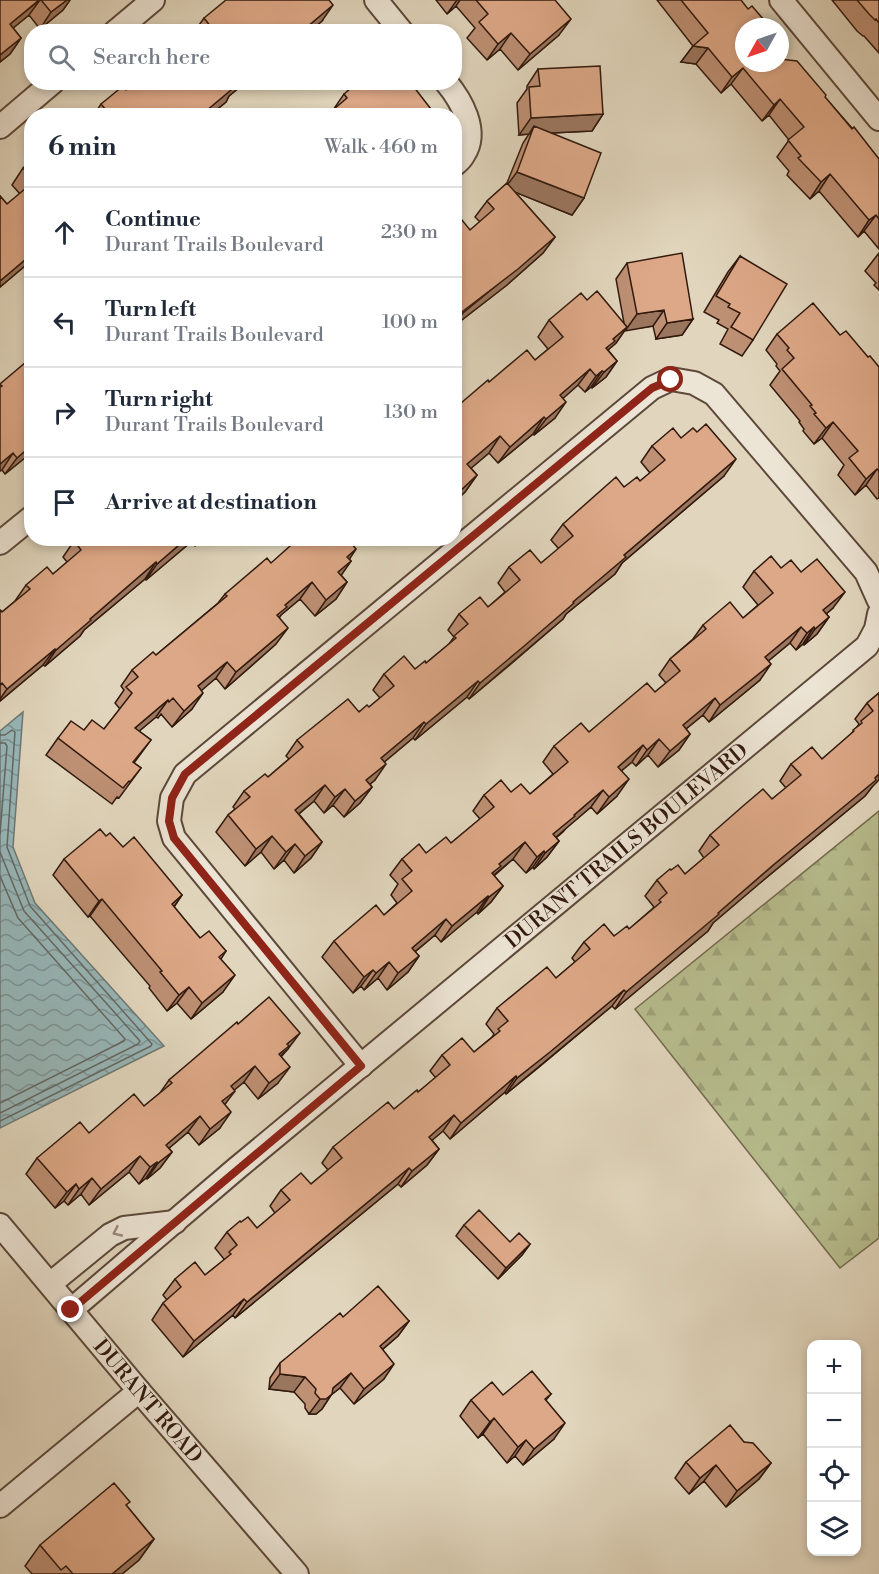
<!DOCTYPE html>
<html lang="en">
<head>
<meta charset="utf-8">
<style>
  body { margin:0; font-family:"Libre Bodoni",serif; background:#f2f2f3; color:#1f2937 }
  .controls { position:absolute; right:18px; bottom:18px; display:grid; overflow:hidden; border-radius:12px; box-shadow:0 3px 9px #0003 }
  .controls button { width:54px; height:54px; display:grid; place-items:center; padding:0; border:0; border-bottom:2px solid #e0e1e3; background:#fff; color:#1f2937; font:30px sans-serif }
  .compass { position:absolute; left:735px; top:18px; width:54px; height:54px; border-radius:50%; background:#fff; box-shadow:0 3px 9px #0003; rotate:230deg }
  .stop { position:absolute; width:18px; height:18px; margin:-14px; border:4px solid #8f2418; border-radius:50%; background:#fff }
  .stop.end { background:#8f2418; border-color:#fff; box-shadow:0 2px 6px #0008 }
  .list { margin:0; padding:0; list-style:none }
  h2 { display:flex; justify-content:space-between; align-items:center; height:78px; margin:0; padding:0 24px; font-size:26px }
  h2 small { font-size:20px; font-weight:400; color:#747a83 }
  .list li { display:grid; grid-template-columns:39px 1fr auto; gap:18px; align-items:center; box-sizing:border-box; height:90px; padding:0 24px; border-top:2px solid #e0e1e3 }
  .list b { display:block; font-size:22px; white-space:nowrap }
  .list p { margin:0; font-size:20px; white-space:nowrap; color:#747a83 }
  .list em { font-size:20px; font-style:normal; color:#747a83 }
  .icon { flex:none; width:33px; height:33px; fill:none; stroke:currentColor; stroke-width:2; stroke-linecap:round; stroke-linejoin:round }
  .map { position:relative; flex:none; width:879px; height:1574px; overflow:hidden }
  .search { position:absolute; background:#fff; box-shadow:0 3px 9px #0003; left:24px; top:24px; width:438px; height:66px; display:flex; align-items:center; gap:15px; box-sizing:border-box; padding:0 21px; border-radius:24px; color:#747a83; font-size:22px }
  .panel { position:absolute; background:#fff; box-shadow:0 3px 9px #0003; left:24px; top:108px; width:438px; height:438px; border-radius:24px }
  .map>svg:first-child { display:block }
</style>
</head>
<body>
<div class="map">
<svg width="879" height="1574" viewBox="0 0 879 1574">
  <defs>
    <pattern id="forest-firs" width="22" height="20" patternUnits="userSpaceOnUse" patternTransform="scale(1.5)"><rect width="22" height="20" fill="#b7bd8e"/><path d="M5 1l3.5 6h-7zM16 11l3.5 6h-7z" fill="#9ea279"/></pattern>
    <pattern id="water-waves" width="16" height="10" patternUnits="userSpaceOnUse" patternTransform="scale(1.5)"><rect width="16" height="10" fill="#97b7b9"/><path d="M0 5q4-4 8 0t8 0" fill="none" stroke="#7c9495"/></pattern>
  </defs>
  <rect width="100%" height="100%" fill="#e1d6bd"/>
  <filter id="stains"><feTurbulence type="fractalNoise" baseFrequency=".00333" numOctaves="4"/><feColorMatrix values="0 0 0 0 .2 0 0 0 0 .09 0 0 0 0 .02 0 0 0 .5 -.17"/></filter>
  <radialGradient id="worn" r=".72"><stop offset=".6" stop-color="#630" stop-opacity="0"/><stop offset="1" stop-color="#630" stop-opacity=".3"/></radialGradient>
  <!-- forest -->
  <path fill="url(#forest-firs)" stroke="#746b4e" stroke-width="1.5" d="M879,811v427l-39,30 -205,-259z"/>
  <!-- water -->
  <path fill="url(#water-waves)" stroke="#6e7875" stroke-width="1.5" d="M23,712l-10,135 22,56 129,143 -164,82v-397z"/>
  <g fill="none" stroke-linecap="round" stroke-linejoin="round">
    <!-- shore -->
    <path stroke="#646864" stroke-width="1.5" d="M0,735h5l7,-5 3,2 -8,115 23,59 122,138 -1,2 -151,75
      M0,743h5l2,3 -7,88
      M0,852l24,59 116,130 -2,3 -138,69
      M0,876l18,42 107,121 -1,2 -124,62"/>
    <defs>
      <g id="minor">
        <path d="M376,0l26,32"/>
        <path d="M781,0l98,119"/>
        <path d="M115,32l38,-32"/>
        <path d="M446,82c15,18 33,49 18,72 -2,4 -6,8 -10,11"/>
        <path d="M0,127l53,-45"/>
        <path d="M0,543l32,-26"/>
        <path d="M361,1066l-187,-228 -5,-17 3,-23 13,-24 467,-386 19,-9 23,4 20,11 152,178 13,29"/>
        <path id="s1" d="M0,1225l139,166 158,183"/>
        <path d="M50,1284l60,-49 14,-7 51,-6"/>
        <path id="s2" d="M71,1310l165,-141 631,-523 9,-17 3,-15"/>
        <path d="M0,1506l139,-115"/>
      </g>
    </defs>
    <!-- minor casing -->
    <use href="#minor" stroke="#5d483a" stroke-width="26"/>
    <!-- minor -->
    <use href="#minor" stroke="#ece4d4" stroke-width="22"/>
  </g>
  <!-- wall -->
  <path fill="#be9074" stroke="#31190e" stroke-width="1.5" d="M0,0h70l-7,10 -23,19 -11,-14 -16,13 8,10 -11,16 -10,8z
    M436,0h119l4,35 -41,35 -18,-21 -13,11 -20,-22 8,-10 -19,-22 -9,8z
    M657,0h84l3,63 81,34 54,62v90l-15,-18 -6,6 -39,-46 -9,8 -23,-24 2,-4 -12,-14 12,-17 -20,-25 -7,6 -31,-37 -10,9 -25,-29 -15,-2 12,-16z
    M832,0h47v53l-15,-17h-1l-6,-5z
    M204,18l118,3 -13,11h-115z
    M538,69l65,45 -11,17 -41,2 33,65 -12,17 -57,-23 40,45 -12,16 -36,32 -53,41v-99l16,3 10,-8 -5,-5 12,-16 20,-18 16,-40 6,-9 -10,1 -2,-32 10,-14v-3z
    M135,82h111l-17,14 -3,6 -17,14h-116l8,-12 25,-14z
    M344,94l88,22 -99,-6z
    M32,161v99l-32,27v-91l7,8 13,-10 -8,-9 11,-17z
    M879,253v37l-5,-5 2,-2 -11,-12z
    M740,256l13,84 -11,16 -22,-12 8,-15 -11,-6 2,-3 -15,-8 24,-40z
    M627,263l66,56 -11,16 -26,4 -3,-13 -28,4 -9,13 -8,7 9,11 -11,16 -14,11 -1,-1 -6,5 -7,-7 -15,13 -8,20 -21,17 -1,-1 -35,29 -9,-10 -18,15 6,7 -12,17 -11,10v-93l35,-27 46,-22 13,-11 -10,-12 11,-17 38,-20 37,23 -8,-44z
    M777,334l63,1 39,32v131l-2,1 -11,-14 -11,10 -17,-20 6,-10 -22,-27 -8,6 -11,-13 1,-2 -5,-7 1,-1 -30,-36 10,-14 -4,-5 1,-2 -11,-14z
    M32,357l-6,100 -21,17 -3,-4 -2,1v-86z
    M681,438l43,38 -102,87 -7,11 -49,40 -3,5 -52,45 -42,35 -2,-2 -52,43 -2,-2 -29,24 -9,18 -5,4 2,3 -12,16 -16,14 -11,-12 -9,8 -10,-12 -15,13 23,28 -11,16 -17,15 -10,-13 -10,9 -13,-17 -16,14 -29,-34 12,-17 7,-6 -2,-2 11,-16 24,-14 21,-18 -3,-3 11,-16 72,-33 11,-9 -7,-8 11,-16 31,-5 11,-6 23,-19 5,-7 -6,-7 11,-16 29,-7 17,-15 -7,-9 11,-16 32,-4 18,-14 -8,-9 12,-16 61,-37 16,-6 10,-8 -9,-11 11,-16z
    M77,538h126l-8,8 -4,-4 -45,38 -1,-1 -61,51 -4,6 -35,30 -2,-1 -43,36v-91l2,2 13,-11 11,-16 27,-11 14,-12 -4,-5 11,-16z
    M349,559l2,2 -10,14 6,7 -11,17 -21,17 -15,-17 -19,16 -2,3 -3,26 -51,45 -9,-11 -15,12 -9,19 -20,18 -11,-13 -3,4 -2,-1 -17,14 12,9 -17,23 7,5 -22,30 -2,-1 -5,7 -66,-49 12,-17 26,-8 20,-1 16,-20 -5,-6 9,-13 -3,-4 11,-16 24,-15 62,-52 7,-9 46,-31z
    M781,568l52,40 -7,6 3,3 -12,17 -13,11 -1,-1 -7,6 -6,-7 -22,18 -8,19 -51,42 -6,-7 -17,14 4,5 -11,16 -21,17 -10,-12 -12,11 -4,-4 -11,9 -4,25 -20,18 -6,-7 -24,20 -4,5 -7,6 3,3 -12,16 -13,12 -1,-2 -7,6 -13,-14 -19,17 9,10 -12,16 -13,12 -1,-2 -7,5 -29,25 -6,-7 -20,17 4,4 -11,16 -21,18 -9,-12 -14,12 -3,-4 -8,7 -31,-36 12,-16 50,-26 13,-12 -6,-8 7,-11 -8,-9 12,-16 24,-6 25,-10 29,-24 -7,-8 11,-16 27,-3 19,2 23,-20 -10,-12 11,-16 35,-14 66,-40 11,-9 -7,-8 11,-16 23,-20 10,-14 40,-7 15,-13 -15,-18 11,-16z
    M879,693l-7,94 -7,9 -105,87 -47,40 -5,8 -93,78 -3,-3 -74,62 -32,26 -1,-2 -55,47 -7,-8 -11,9 7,9 -12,16 -26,22 -3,-3 -163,134 -2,-3 -50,42 -31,-37 11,-17 4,-3 -4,-5 12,-16 30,-4 18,-14 1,-2 -9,-11 12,-16 14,-10 16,6 18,-15 -5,-7 11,-16 30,-6 17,-14 -6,-7 11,-16 61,-38 24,-17 18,-14 -6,-7 12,-16 32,-3 18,-15 2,-3 -8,-10 11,-16 59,-30 19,-16 -3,-4 12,-16 30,-6 15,-7 23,-20 2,-2 -9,-11 12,-16 14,-10 14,4 19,-16 -5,-7 11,-16 62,-36 14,-11 -6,-7 11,-17 31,-5 28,-24 7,-8 2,-3 -4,-5 12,-16z
    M106,836l17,11 59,48 -8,12 26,31 26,13 -5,8 2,33 -32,27 -14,-16 -10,8 -18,-23 1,-2 -60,-70 -2,1 -35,-42 11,-16z
    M238,1024l50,25 -7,8 -3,26 -20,16 -14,-17 -10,8 -9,14 -5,24 -21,17 -11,-13 -19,16 3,4 -12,16 -13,11 -1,-1 -7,6 -10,-12 -40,33 -8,-11 -13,11 -4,-4 -9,7 -29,-34 11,-16 107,-52 16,-13 9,-13z
    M464,1225l46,17 20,2 -8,11 -24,24 -42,-43z
    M343,1317l66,4 -11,15 -16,14 2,29 -30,25 -14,-16 -9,7 -9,14 -6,5h-7l-4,-6v-4l-11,-12 -25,-3 1,-11 10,-15z
    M551,1394l-5,6 8,39 -31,26 -8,-9 -8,7 -24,-29 -5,4 -18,-22 11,-16 32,-5z
    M744,1442l27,21 -12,16 -33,28 -22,-26 -15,13 -14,-16 11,-16z
    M127,1506l27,33 -15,21 -17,14h-90l-7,-8 15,-21z"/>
  <!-- shaded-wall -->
  <path fill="#9b765e" stroke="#31190e" stroke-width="1.5" d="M40,0l-11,15 -29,24 10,-15z
    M67,0h3l-7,10 -23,19 11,-17z
    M457,0h3l-4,6 -9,8z
    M333,5l-11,16 -13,11h-8z
    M571,19l-12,16 -41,35 12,-16z
    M511,33l-11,16 -13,11 11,-16z
    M21,38l-11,16 -10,8v-7z
    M693,46l15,2 -12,16 -15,-2z
    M743,68l-12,16 -10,9 11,-16z
    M238,82h8l-17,14 -3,6 -17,14h-9z
    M780,99l-11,16 -7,6 12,-16z
    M603,114l-11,17 -61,3 3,-8 -5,8 -10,1 12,-17z
    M517,172l67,26 -12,17 -67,-27z
    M830,174l-11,17 -9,8 11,-17z
    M876,215l-12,16 -6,6 11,-17z
    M555,237l-12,16 -36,32 -53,41v-1l9,-12z
    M32,254v6l-32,27v-6z
    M664,310l-11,16 -28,5 12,-17z
    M462,312l-8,10v-4z
    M693,319l-11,16 -26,4 11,-16z
    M627,327l-11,16 -7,6 -6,8 -8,7 18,-25z
    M617,361l-11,16 -14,11 12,-16z
    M590,369l-12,16 -29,26 11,-16z
    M602,371l-11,16 -6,5 11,-16z
    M566,402l-11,16 -21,17 12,-16z
    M544,417l-11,17 -35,29 12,-16z
    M833,422l-11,16 -8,6 12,-16z
    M500,436l-11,17 -33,28 11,-17z
    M32,445v4l-6,8 -21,17 12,-16z
    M13,453l-11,17 -2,1v-7z
    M736,459l-12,17 -102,87 -7,11 -49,40 -3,5 -94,80 11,-16 93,-81 51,-47z
    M877,469l-11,16 -11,10 11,-16z
    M477,475l-12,17 -11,10v-4l4,-5z
    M187,538h7l-3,4 -45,38 11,-16z
    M200,538h3l-8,8z
    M356,549l-11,17 2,-9z
    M351,561l-11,16 -2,-5z
    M156,562l-11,17 -61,51 -4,6 -35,30 11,-16 34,-31z
    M312,582l-12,17 -19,16 -6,8 -10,8 20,-26z
    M347,582l-11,17 -21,17 11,-16z
    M845,592l-12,16 -22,19 12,-17z
    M829,617l-12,17 -13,11 11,-16z
    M801,627l-11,16 -36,30 11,-16z
    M814,627l-11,17 -7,6 11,-17z
    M288,628l-12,16 -51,45 11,-17z
    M55,649l-12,16 -43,36v-2l7,-10z
    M227,662l-11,16 -29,25 11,-17z
    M771,664l-11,16 -51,42 11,-17z
    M478,681l-11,16 -52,43 11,-16z
    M203,693l-11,16 -20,18 12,-16z
    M715,698l-12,17 -32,26 12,-16z
    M168,700l-12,17 -32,27 11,-16z
    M424,722l-11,16 -43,36 11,-16z
    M690,734l-11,16 -21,17 12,-16z
    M659,739l-11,16 -12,11 11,-16z
    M643,745l-11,17 -25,21 11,-16z
    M386,764l-11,16 -20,17 11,-17z
    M879,774v6l-7,7 -7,9 -105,87 -47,40 -5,8 -93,78 11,-17z
    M629,779l-12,17 -20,18 12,-17z
    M325,785l-11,16 -30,25 11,-16z
    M372,787l-12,16 -16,14 11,-16z
    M345,789l-12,16 -9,8 11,-16z
    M603,790l-12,17 -50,43 12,-16 21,-19z
    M272,836l-11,16 -16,14 11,-17z
    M559,841l-12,16 -13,12 11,-16z
    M322,842l-11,16 -17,15 11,-17z
    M525,842l-12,17 -18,15 -6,8 -8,8 18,-26z
    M295,844l-11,16 -10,9 12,-17z
    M544,851l-11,16 -7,6 11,-16z
    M503,886l-12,16 -13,12 11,-17z
    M182,895l-11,16 1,-7z
    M488,896l-11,16 -36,30 11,-16z
    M102,899l-12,17 -2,1 11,-16z
    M446,919l-11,16 -35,29 12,-16z
    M419,956l-11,16 -21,18 11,-17z
    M389,962l-11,16 -14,12 12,-17z
    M373,970l-12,16 -8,7 11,-16z
    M235,975l-12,17 -32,27 11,-16z
    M189,987l-12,16 -10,8 12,-16z
    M624,990l-12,16 -106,88 11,-16z
    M300,1033l-12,16 -5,4 -6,9 -10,8 20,-26z
    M255,1066l-11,16 -24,20 11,-16z
    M290,1067l-12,16 -20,16 11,-16z
    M516,1076l-11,16 -55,47 11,-16z
    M235,1091l-12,16 -1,-6z
    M231,1112l-11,16 -21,17 11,-16z
    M454,1115l-11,16 -26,22 12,-16z
    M200,1116l-12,16 -34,29 12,-16z
    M439,1149l-12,16 -26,22 11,-16z
    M172,1152l-12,16 -13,11 11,-16z
    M140,1156l-11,16 -40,33 12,-16z
    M157,1162l-11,16 -7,6 11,-17z
    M409,1168l-11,16 -163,134 12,-16z
    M92,1178l-11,16 -13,11 11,-16z
    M76,1184l-12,17 -9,7 12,-16z
    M530,1244l-8,11 -24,24 8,-11z
    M244,1299l-11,16 -50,42 11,-16z
    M409,1321l-11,15 -29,25 11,-15z
    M394,1364l-10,15 -30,25 10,-15z
    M351,1373l-11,15 -9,7 -9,14 -6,5h-7l11,-15z
    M280,1374l25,3 -11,15 -25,-3z
    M494,1418l-11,16 -5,4 12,-16z
    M565,1423l-11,16 -31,26 11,-16z
    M526,1440l-11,16 -8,7 11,-16z
    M771,1463l-12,16 -33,28 11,-16z
    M716,1465l-12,16 -15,13 11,-16z
    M154,1539l-15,21 -17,14h-10z"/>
  <!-- building -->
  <path fill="#dda887" stroke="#31190e" stroke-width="1.5" d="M0,0h39l-29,24 11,14 -21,17z
    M41,0h26l-16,12z
    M226,0h103l4,5 -32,27h-95l5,-5 -7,-9z
    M476,0h79l16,19 -41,35 -19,-21 -13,11 -19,-22 9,-8z
    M681,0h60l7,9 4,-3 18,21h-26v36h36v-4l17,2 29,34 -1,2 27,32 2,-2 25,32v60l-3,-4 -7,5 -39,-46 -9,8 -23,-24 3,-2 -13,-16 16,-13 -24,-28 -6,6 -31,-37 -11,9 -24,-29 -15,-2 15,-13z
    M857,0h22v23l-3,-4 -1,1 -6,-6z
    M600,66l3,48 -72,4 -2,-31 11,-1 -2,-17z
    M135,82h103l-2,2 1,1 -37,31 -4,-4 -5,4h-80l-10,-12 22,-18 3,4z
    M358,82h52l24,31 -3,3h-105l21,-18 -3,-4z
    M534,126l67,27 -17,45 -67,-26z
    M32,161v17l-9,-10z
    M32,183v71l-32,27v-85l7,8z
    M507,183l48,54 -37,32 -64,49v-91l8,-7 8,10 24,-21 -7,-8z
    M682,253l11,66 -26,4 -3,-13 -27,4 -10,-51z
    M740,256l47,28 -34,56 -22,-13 9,-14 -12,-6 2,-3 -14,-8z
    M597,291l30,36 -14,12 2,2 -9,7 11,13 -13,11 -2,-1 -6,5 -6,-7 -30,26 6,7 -20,17 -2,-2 -34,30 -10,-11 -33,28 10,11 -19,18 -4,-4v-80l34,-29 1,2 38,-32 8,10 28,-23 -14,-17 32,-27 6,7z
    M813,303l27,32 6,-4 22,26 2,-1 9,11v104l-2,-2 -11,10 -17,-21 9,-7 -25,-29 -7,6 -12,-14 2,-1 -6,-7 2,-1 -30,-36 12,-11 -7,-8 2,-2 -12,-14z
    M32,357v71l-4,2 4,4v11l-15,13 -4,-5 -13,11v-77l2,-1 -2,-2z
    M706,424l30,35 -112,96 2,2 -53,45 1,1 -51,44 -43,36 -2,-2 -52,43 -2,-2 -43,36 5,6 -20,16 6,7 -17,14 -10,-12 -10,8 -10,-12 -30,25 27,32 -17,14 -10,-12 -9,8 -14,-16 -16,13 -28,-34 22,-18 -6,-6 21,-17 3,3 35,-30 -6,-7 51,-41 11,13 8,-7 2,2 25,-21 -10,-12 20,-18 11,13 10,-8 1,2 30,-25 -2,-2 14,-12 -9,-10 21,-17 8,10 32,-27 -11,-13 21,-17 11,13 32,-27 -10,-12 53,-47 8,10 13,-10 3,4 25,-21 -13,-14 21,-18 8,10 12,-10 4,4z
    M77,538h110l-30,26 -1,-2 -66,57 1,1 -35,30 -1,-1 -48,40 -5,-6 -2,2v-75l2,2 28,-23 -4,-4 21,-18 6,7 28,-24 -7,-9z
    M299,538h48l9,11 -9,8 4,4 -13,11 9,10 -21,18 -14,-18 -27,23 2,2 -10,8 11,13 -52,44 -9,-10 -29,24 5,7 -19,18 -11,-13 -4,4 -1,-2 -33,28 16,12 -18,22 8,6 -11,14 -1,-1 -6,7 -65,-50 13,-17 13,9 8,-10 12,9 28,-36 -6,-6 12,-10 -6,-7 21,-18 3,3 71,-59 -2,-2 42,-36 4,5z
    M771,556l10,12 10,-8 10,12 16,-13 28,33 -22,18 6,7 -14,12 -1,-2 -7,6 -6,-6 -36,30 6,7 -51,41 -5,-7 -32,27 7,9 -20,17 -11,-12 -12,11 -4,-5 -25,22 11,12 -20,18 -6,-7 -29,25 1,1 -22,18 6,7 -14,12 -1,-2 -7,6 -12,-15 -26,22 2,2 -9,7 11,13 -14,11 -1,-1 -36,30 -6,-7 -34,29 7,8 -21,17 -9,-11 -13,11 -3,-3 -9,7 -30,-36 42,-36 8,10 28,-24 -10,-12 10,-8 -10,-12 17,-15 7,9 20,-16 5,6 43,-36 -10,-12 17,-15 10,12 10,-8 9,10 38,-32 -14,-16 27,-23 8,9 58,-49 8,9 25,-21 -10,-12 36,-30 -3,-4 27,-23 13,16 30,-25 -19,-22z
    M879,693v81l-4,4 1,2 -104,86 -54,47 1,1 -93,78 -2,-2 -74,62 -33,26 -1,-2 -55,47 -7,-8 -25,22 10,12 -27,22 -3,-3 -162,134 -3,-3 -50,42 -31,-38 18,-16 -6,-8 20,-17 10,13 26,-21 -2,-2 8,-7 -10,-13 13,-11 1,1 7,-5 9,11 33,-28 -9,-10 20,-17 10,11 31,-26 -9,-11 55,-45 6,7 23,-19 1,2 32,-27 -8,-10 20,-17 12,14 26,-21 -2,-2 10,-8 -11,-13 50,-41 9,11 34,-29 -6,-7 20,-18 10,12 13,-10 2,3 32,-27 -2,-2 8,-7 -10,-13 13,-11 1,1 7,-5 7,9 34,-29 -9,-10 33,-29 20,-17 9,10 29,-24 -10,-11 21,-17 10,12 32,-28 -1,-1 9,-7 -1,-2 12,-10 -6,-8z
    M100,829l6,7 4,-3 13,14 11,-10 48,58 -10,9 28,34 9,-7 17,20 -7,6 16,18 -33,28 -13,-16 -10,8 -19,-23 2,-1 -60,-72 -3,2 -35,-42z
    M269,997l31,36 -13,11 2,2 -10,8 11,13 -21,16 -14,-17 -24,20 4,5 -13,10 9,11 -21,17 -10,-13 -34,29 6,7 -14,11 -1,-1 -7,5 -10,-11 -39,33 -9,-11 -13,11 -3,-5 -9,8 -30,-34 43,-36 9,11 45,-39 10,12 28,-23 -3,-3 68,-58 1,2z
    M479,1210l31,32 9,-9 11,11 -24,24 -42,-43z
    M378,1286l31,35 -29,25 14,18 -30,25 -13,-16 -18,15 -1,6 -6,5h-6l-5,-6 1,-4 -11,-12 -25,-3v-11l60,-50 3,4z
    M532,1371l19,23 -6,5 20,24 -31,26 -8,-9 -8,7 -24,-29 -4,4 -19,-22 21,-18 11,13z
    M730,1425l14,17 9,1 18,20 -34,28 -21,-26 -16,13 -14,-16z
    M114,1483l16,19 -4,3 28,34 -42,35h-39l-7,-8 -5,4 -21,-25z"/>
  <!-- one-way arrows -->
  <defs><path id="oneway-chevron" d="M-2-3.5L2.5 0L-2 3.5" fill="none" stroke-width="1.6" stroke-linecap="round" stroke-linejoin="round" transform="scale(1.5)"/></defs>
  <use stroke="#98897b" href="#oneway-chevron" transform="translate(117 1232) rotate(155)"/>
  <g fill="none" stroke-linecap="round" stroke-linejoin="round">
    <!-- route -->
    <path stroke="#8f2418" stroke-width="8" d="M71,1310l290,-244 -187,-228 -5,-17 3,-23 13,-24 467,-386 19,-8"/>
  </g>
  <g text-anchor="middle" stroke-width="4.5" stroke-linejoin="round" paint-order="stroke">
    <!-- street labels -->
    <g font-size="21" fill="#31190e" stroke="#ece4d4">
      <text dy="7" stroke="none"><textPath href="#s2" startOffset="724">DURANT TRAILS BOULEVARD</textPath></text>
      <text dy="7" stroke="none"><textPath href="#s1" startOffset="230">DURANT ROAD</textPath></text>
    </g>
  </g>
  <rect width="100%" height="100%" filter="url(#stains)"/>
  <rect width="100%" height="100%" fill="url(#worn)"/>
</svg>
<div class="controls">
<button>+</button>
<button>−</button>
<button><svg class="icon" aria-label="locate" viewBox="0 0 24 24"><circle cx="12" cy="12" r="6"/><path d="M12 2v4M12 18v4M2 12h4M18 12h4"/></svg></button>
<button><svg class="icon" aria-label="layers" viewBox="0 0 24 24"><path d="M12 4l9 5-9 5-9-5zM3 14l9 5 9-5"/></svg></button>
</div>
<svg class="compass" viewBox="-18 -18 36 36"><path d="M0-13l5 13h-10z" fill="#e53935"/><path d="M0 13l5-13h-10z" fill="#747a83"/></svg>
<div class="stop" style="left:671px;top:380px"></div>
<div class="stop end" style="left:71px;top:1310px"></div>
<div class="search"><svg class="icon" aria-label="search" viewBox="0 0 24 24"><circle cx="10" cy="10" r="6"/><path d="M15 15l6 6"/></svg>Search here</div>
<section class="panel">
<h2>6 min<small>Walk · 460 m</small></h2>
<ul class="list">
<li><svg class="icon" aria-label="ahead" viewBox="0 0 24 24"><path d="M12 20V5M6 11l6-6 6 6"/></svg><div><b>Continue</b><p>Durant Trails Boulevard</p></div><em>230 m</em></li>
<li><svg class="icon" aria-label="left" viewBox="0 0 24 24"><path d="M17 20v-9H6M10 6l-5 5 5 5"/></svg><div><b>Turn left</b><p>Durant Trails Boulevard</p></div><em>100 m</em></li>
<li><svg class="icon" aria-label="right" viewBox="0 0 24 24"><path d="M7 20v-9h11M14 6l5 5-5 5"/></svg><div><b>Turn right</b><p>Durant Trails Boulevard</p></div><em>130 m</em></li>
<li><svg class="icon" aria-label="arrive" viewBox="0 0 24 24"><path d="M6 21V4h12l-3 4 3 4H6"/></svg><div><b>Arrive at destination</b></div></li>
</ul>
</section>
</div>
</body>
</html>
